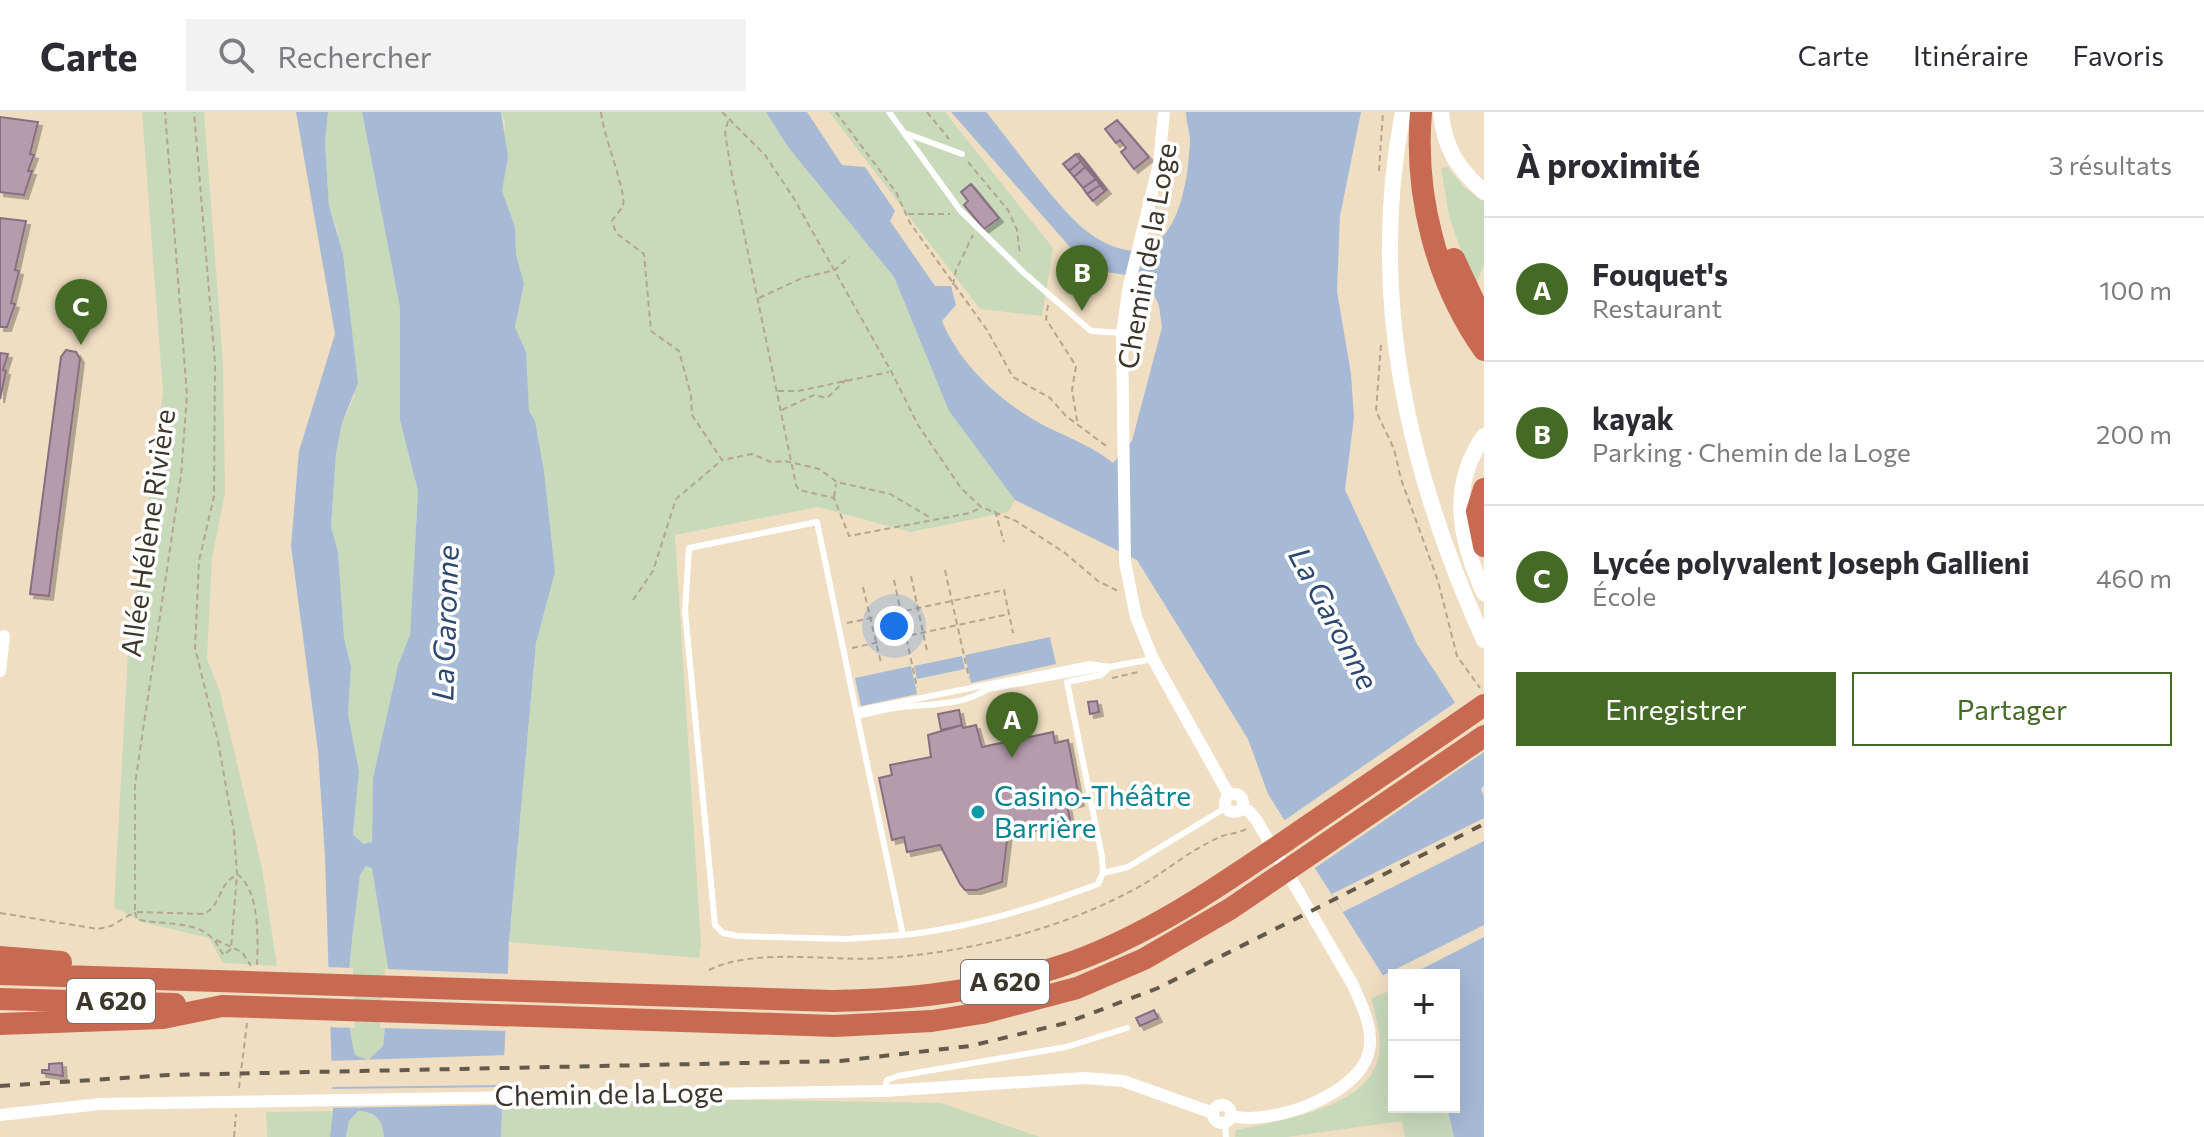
<!DOCTYPE html>
<html lang="fr">
<head>
<meta charset="utf-8">
<style>
  body { margin:0; font-family:Commissioner,sans-serif; background:#f2f2f3; color:#2b2b33 }
  .controls { position:absolute; right:24px; bottom:24px; display:grid; overflow:hidden; border-radius:0px; box-shadow:0 8px 32px #0002 }
  .controls button { width:72px; height:72px; display:grid; place-items:center; padding:0; border:0; border-bottom:2px solid #e1e1e2; background:#fff; color:#2b2b33; font:40px sans-serif }
  .you { position:absolute; left:894px; top:514px; width:28px; height:28px; margin:-20px; border:6px solid #fff; border-radius:50%; background:#1a73e8; box-shadow:0 0 0 12px #1a73e833 }
  .badge { display:grid; place-items:center; width:52px; height:52px; border-radius:50%; background:#446a25; color:#fff; font-size:26px; font-weight:700 }
  .pin { position:absolute; translate:-50% -66px; filter:drop-shadow(0 2px 4px #0008) }
  .pin::after { content:''; position:absolute; top:42px; width:28px; height:24px; background:inherit; clip-path:polygon(0 0,100% 0,50% 100%) }
  .list { margin:0; padding:0; list-style:none }
  h2 { display:flex; justify-content:space-between; align-items:center; height:104px; margin:0; padding:0 32px; font-size:34px }
  h2 small { font-size:26px; font-weight:400; color:#7c7c81 }
  .list li { display:grid; grid-template-columns:52px 1fr auto; gap:24px; align-items:center; box-sizing:border-box; height:144px; padding:0 32px; border-top:2px solid #e1e1e2 }
  .list b { display:block; font-size:30px; white-space:nowrap }
  .list p { margin:0; font-size:26px; white-space:nowrap; color:#7c7c81 }
  .list em { font-size:26px; font-style:normal; color:#7c7c81 }
  .actions { display:flex; gap:16px; padding:24px 32px }
  .actions a { flex:1; padding:18px 0; border:2px solid #446a25; border-radius:0px; text-align:center; font-size:28px; color:#446a25 }
  .actions .main { background:#446a25; color:#fff }
  .icon { flex:none; width:44px; height:44px; fill:none; stroke:currentColor; stroke-width:2; stroke-linecap:round; stroke-linejoin:round }
  .map { position:relative; flex:none; width:1484px; height:1025px; overflow:hidden }
  header { display:flex; align-items:center; gap:48px; box-sizing:border-box; height:112px; padding:0 40px; background:#fff; border-bottom:2px solid #e1e1e2 }
  header strong { font-size:38px }
  nav { display:flex; gap:44px; margin-inline-start:auto; font-size:28px }
  .search { width:560px; height:72px; background:#f2f2f3; display:flex; align-items:center; gap:20px; box-sizing:border-box; padding:0 28px; border-radius:0px; color:#7c7c81; font-size:30px }
  main { display:flex }
  aside { flex:1; background:#fff }
  .map>svg:first-child { display:block }
</style>
</head>
<body>
<header>
<strong>Carte</strong>
<div class="search"><svg class="icon" aria-label="search" viewBox="0 0 24 24"><circle cx="10" cy="10" r="6"/><path d="M15 15l6 6"/></svg>Rechercher</div>
<nav><a>Carte</a><a>Itinéraire</a><a>Favoris</a></nav>
</header>
<main>
<div class="map">
<svg width="1484" height="1025" viewBox="0 0 1484 1025">
  <defs>
    <filter id="shadow"><feDropShadow dx="4" dy="4" stdDeviation="0" flood-color="#0004"/></filter>
  </defs>
  <rect width="100%" height="100%" fill="#f0dec3"/>
  <!-- green -->
  <path fill="#c9dabb" d="M142,0h62l19,250 2,131 -13,66 -5,100 13,33 42,176 15,98 -54,-3 -14,-25 -67,-16 -28,-15 14,-255 35,-260z
    M328,0h34l38,196v112l18,71 -8,144 -12,30 -25,113 -1,65 -9,1 -10,-10 6,-63 -11,-57 3,-47 -7,-30 -6,-84 -7,-26 5,-74 6,-30 12,-25 1,-36 -18,-132 -8,-24 -4,-63z
    M501,0h265l22,35 106,130 55,134 66,89 -7,12 -97,20 -93,-25 -143,28 26,408 -2,15 -190,-16 27,-299 19,-71 -11,-101 -9,-50 -6,-10 -4,-59 -10,-25 9,-43 -8,-30 -1,-27 -13,-36 3,-68z
    M829,0h116l108,136 -11,68 -62,-7z
    M1447,55l17,20 20,15v63l-10,23 -25,-72 -8,-48z
    M366,754l6,1 18,113 -7,66 -15,14 -13,-5c-15,-58 -1,-121 5,-180z
    M1392,878l2,117h53l7,30h-49l-3,-16 -115,16h-52l1,-7c43,-10 135,-21 143,-76 3,-19 -3,-37 -8,-56z
    M767,988l174,3 99,34h-539l2,-36z
    M333,999l-3,26h-63l-1,-25z
    M357,999c18,1 25,8 27,26h-38l3,-16z"/>
  <!-- water -->
  <path fill="#a6bad6" fill-rule="evenodd" d="M296,0h32l-3,31 4,63 14,48 15,129 -16,40 -6,30 -5,74 7,25 6,85 7,30 -3,47 11,57 -6,63 10,10 9,-2 1,-64 25,-113 12,-30 8,-144 -18,-71v-112l-38,-196h139l7,45 -6,34 13,36 1,27 8,30 -9,43 11,25 3,59 6,10 9,50 11,101 -19,71 -27,299 -8,195h-117c-2,-18 -8,-25 -26,-26l-9,10 -3,16h-16l3,-26 -8,-254 -7,-106 -27,-205 8,-95 36,-117zM366,754l6,2 18,112 -7,66 -15,14 -13,-5c-15,-58 -1,-121 5,-180z
    M766,0h41l35,53 23,2 30,44 -5,10 45,65h16l5,19 -14,16c18,45 64,86 107,107 23,11 44,19 64,35l19,-22 30,-114 -3,-21 -12,-28 -41,-6 -21,-8 -134,-152h35c26,31 73,99 103,121 55,39 85,8 96,-49 3,-12 4,-29 5,-42 0,-10 -4,-20 -4,-30h175l-21,104 -3,75 14,83 3,43 -9,73 72,154 67,103v38l-3,4 3,8v340h-30l-7,-30h7v-132h-60v18l-126,-199 -20,-55 -111,-179 -122,-60 -66,-89 -55,-134 -106,-130z
    M1050,525l6,27 -85,19 -6,-28z
    M962,544l3,13 -48,10 -3,-13z
    M911,554l6,28 -56,12 -6,-28z"/>
  <!-- pier -->
  <path fill="#f0dec3" d="M1459,588l25,40v12l-172,118 -30,-48z
    M1484,706v23l-141,71 -11,-18z
    M1484,813v12l-74,38h-16v8l-8,5 -6,-11z
    M325,855l28,1 2,60 -28,-1z
    M385,857l127,5 -3,57 -129,-3z
    M508,943l-1,30 -178,2 -1,-26z
    M507,975l-1,18 -177,3v-19z"/>
  <!-- building -->
  <path fill="#b69bad" stroke="#886e80" stroke-width="2" filter="url(#shadow)" d="M0,5l38,5 -8,32 4,1 -6,16h4l-8,24 -24,-3z
    M1117,8l32,37 -15,12 -13,-17 5,-4 -6,-8 -4,3 -11,-14z
    M1078,41l5,6 24,31 -2,1z
    M1076,42l5,7 -12,10 -6,-7z
    M1081,49l4,6 -11,10 -5,-6z
    M1085,55l11,12 -13,9 -9,-11z
    M1096,67l4,6 -13,9 -4,-6z
    M971,72l28,34 -15,11 -20,-24 4,-4 -7,-9z
    M1100,73l5,6 -12,10 -6,-7z
    M0,106l26,3 -11,49 4,1 -8,32 4,1 -8,23h-7z
    M66,238l10,2 4,7 -31,237 -19,-2 31,-237z
    M0,241l8,1 -5,16 3,1 -6,28z
    M1097,589l2,11 -9,2 -2,-12z
    M959,598l3,15 -21,5 -3,-16z
    M962,613l1,3 13,-3 6,22 71,-15 2,11 13,-3 12,62 -13,3 3,14 -62,13 -6,50 -25,8h-12l-5,-6 -20,-39 -33,7 -3,-15 -12,3 -13,-62 13,-3 -2,-10 41,-8 -3,-22z
    M1154,898l4,8 -18,8 -4,-8z
    M62,951l1,13 -21,-3v-3h7v-6z"/>
  <g fill="none" stroke-linecap="round" stroke-linejoin="round">
    <!-- path -->
    <path stroke="#b3a58f" stroke-width="2" stroke-dasharray="6 4" stroke-linecap="butt" d="M601,0c1,20 26,81 22,93 -2,5 -8,11 -11,16l4,12 28,21 7,77 28,20 12,44 1,20 30,45 30,-6 19,8 14,-1 34,8 18,13 53,12 41,24
      M722,0l43,43 28,42 98,174 27,54 43,63 20,19 35,14 49,32 33,28 20,10
      M836,0l60,80 14,31 77,107 26,47 37,21 16,18 43,32
      M927,0l22,27
      M728,9l-3,12 7,42 64,310 3,5 35,8 15,38 121,-23 10,-5
      M968,50l40,48 9,20 3,25
      M1379,59l4,-59
      M908,102h42
      M953,173l3,-15 17,-35
      M759,186l43,-20 33,-8 14,-13
      M1048,193l-2,14 30,47 -4,24 5,31
      M1381,233l-5,66 18,38 7,30 37,102 19,75 23,32
      M778,279h20l91,-19
      M782,298l32,-15 13,3 20,-19
      M834,385l2,-13
      M995,399l9,31
      M945,458l24,108
      M911,464l16,75
      M894,468l23,108
      M863,475l18,76
      M633,488l20,-29 23,-72 46,-39
      M847,511l157,-33 9,43
      M852,536l157,-34
      M1112,566l26,-6
      M237,762c23,16 21,66 20,91
      M135,798v-126l46,-309 6,-80 -22,-283
      M135,800l2,7c23,7 58,0 76,20 5,5 7,12 11,16l7,-6 6,-75 -3,-42 -16,-91 -23,-93 4,-87 15,-65 1,-133 -21,-251
      M137,800l67,2c18,-9 14,-31 33,-39
      M0,801l98,16 13,-3 22,-13
      M216,828l26,12 9,14
      M709,858c46,-23 122,-8 175,-12 86,-6 175,-28 251,-69 28,-15 53,-38 83,-51 9,-5 19,-4 28,-9
      M239,976l8,-65
      M234,1025l2,-23"/>
    <!-- lane -->
    <path stroke="#fff" stroke-width="6" d="M889,0l71,98 63,62 68,59 31,2
      M905,21l57,21
      M1090,552l20,3 -9,8 -34,7 35,175 1,16 -5,11c-63,24 -128,44 -195,51l-47,-224z
      M856,599l-39,-189 -128,26 -4,63 30,314 8,8 15,3 109,3 56,-4
      M857,604c14,-3 29,-7 44,-9 30,-3 60,-1 87,-18l165,-30
      M1103,761l25,-6 97,-59
      M884,979l3,-11 11,-4 168,-29 61,-19
      M1225,1011l1,14"/>
    <!-- street -->
    <path stroke="#fff" stroke-width="12" d="M1164,0l-5,52 -30,121 -7,48 3,229 11,55 17,42 76,136
      M0,559l4,-35
      M1225 691a9 9 0 1 1 18 0a9 9 0 1 1-18 0Z
      M1213 1002a9 9 0 1 1 18 0a9 9 0 1 1-18 0Z
      M0,1003l100,-11 784,-13 201,-13 38,3 90,32
      M1232,1004c39,10 128,-21 137,-65 5,-23 -7,-45 -16,-66l-96,-164 -8,-10 -8,-2"/>
    <!-- secondary -->
    <path stroke="#fff" stroke-width="16" d="M1403,0c-36,184 5,360 81,528
      M1441,0c3,36 17,57 43,80
      M1484,324c-36,52 -24,104 0,157"/>
    <!-- highway -->
    <path stroke="#c86a51" stroke-width="22" d="M1421,0c-7,83 15,170 63,238
      M1454,147l30,64
      M1484,377l-7,22 7,35
      M0,845l61,5
      M0,862l833,27c78,-1 154,-10 228,-35 84,-28 159,-80 232,-130 64,-44 128,-87 191,-131
      M0,887l175,5
      M0,912l163,-6 59,-12 613,20 97,-5 50,-8 95,-25 67,-29 86,-50 254,-173"/>
    <!-- rail -->
    <path stroke="#635a4b" stroke-width="4" stroke-dasharray="10 10" stroke-linecap="butt" d="M0,974l169,-11 671,-14 130,-15 96,-23 92,-35 326,-164"/>
  </g>
  <!-- markers -->
  <circle fill="#0f9aa8" stroke="#fff" stroke-width="3" cx="978" cy="700" r="8"/>
  <g text-anchor="middle" stroke-width="7" stroke-linejoin="round" paint-order="stroke">
    <!-- shield labels -->
    <g fill="#fff" stroke="#77726b" stroke-width="2">
      <rect x="961" y="848" width="88" height="44" rx="6"/>
      <rect x="67" y="867" width="88" height="44" rx="6"/>
    </g>
    <g font-size="26" font-weight="bold" fill="#3d362b">
      <text x="1005" y="879">A 620</text>
      <text x="111" y="898">A 620</text>
    </g>
    <!-- street labels -->
    <g font-size="28" fill="#3d362b" stroke="#fff">
      <text transform="translate(1147 144) rotate(-80)" y="10">Chemin de la Loge</text>
      <text transform="translate(148 421) rotate(-82)" y="10">Allée Hélène Rivière</text>
      <text transform="translate(609 982) rotate(-1)" y="10">Chemin de la Loge</text>
    </g>
    <!-- culture labels -->
    <g font-size="28" fill="#0d838f" stroke="#fff" text-anchor="start">
      <text x="994" y="694">Casino-Théâtre<tspan x="994" dy="32">Barrière</tspan></text>
    </g>
    <!-- water labels -->
    <g font-size="30" font-style="italic" fill="#2c4870" stroke="#fff">
      <text transform="translate(1333 507) rotate(62)" y="10">La Garonne</text>
      <text transform="translate(446 511) rotate(-88)" y="10">La Garonne</text>
    </g>
  </g>
</svg>
<div class="controls">
<button>+</button>
<button>−</button>
</div>
<div class="you"></div>
<div class="pin badge" style="left:1012px;top:646px">A</div>
<div class="pin badge" style="left:1082px;top:199px">B</div>
<div class="pin badge" style="left:81px;top:233px">C</div>
</div>
<aside>
<h2>À proximité<small>3 résultats</small></h2>
<ul class="list">
<li><span class="badge">A</span><div><b>Fouquet's</b><p>Restaurant</p></div><em>100 m</em></li>
<li><span class="badge">B</span><div><b>kayak</b><p>Parking · Chemin de la Loge</p></div><em>200 m</em></li>
<li><span class="badge">C</span><div><b>Lycée polyvalent Joseph Gallieni</b><p>École</p></div><em>460 m</em></li>
</ul>
<div class="actions"><a class="main">Enregistrer</a><a>Partager</a></div>
</aside>
</main>
</body>
</html>
